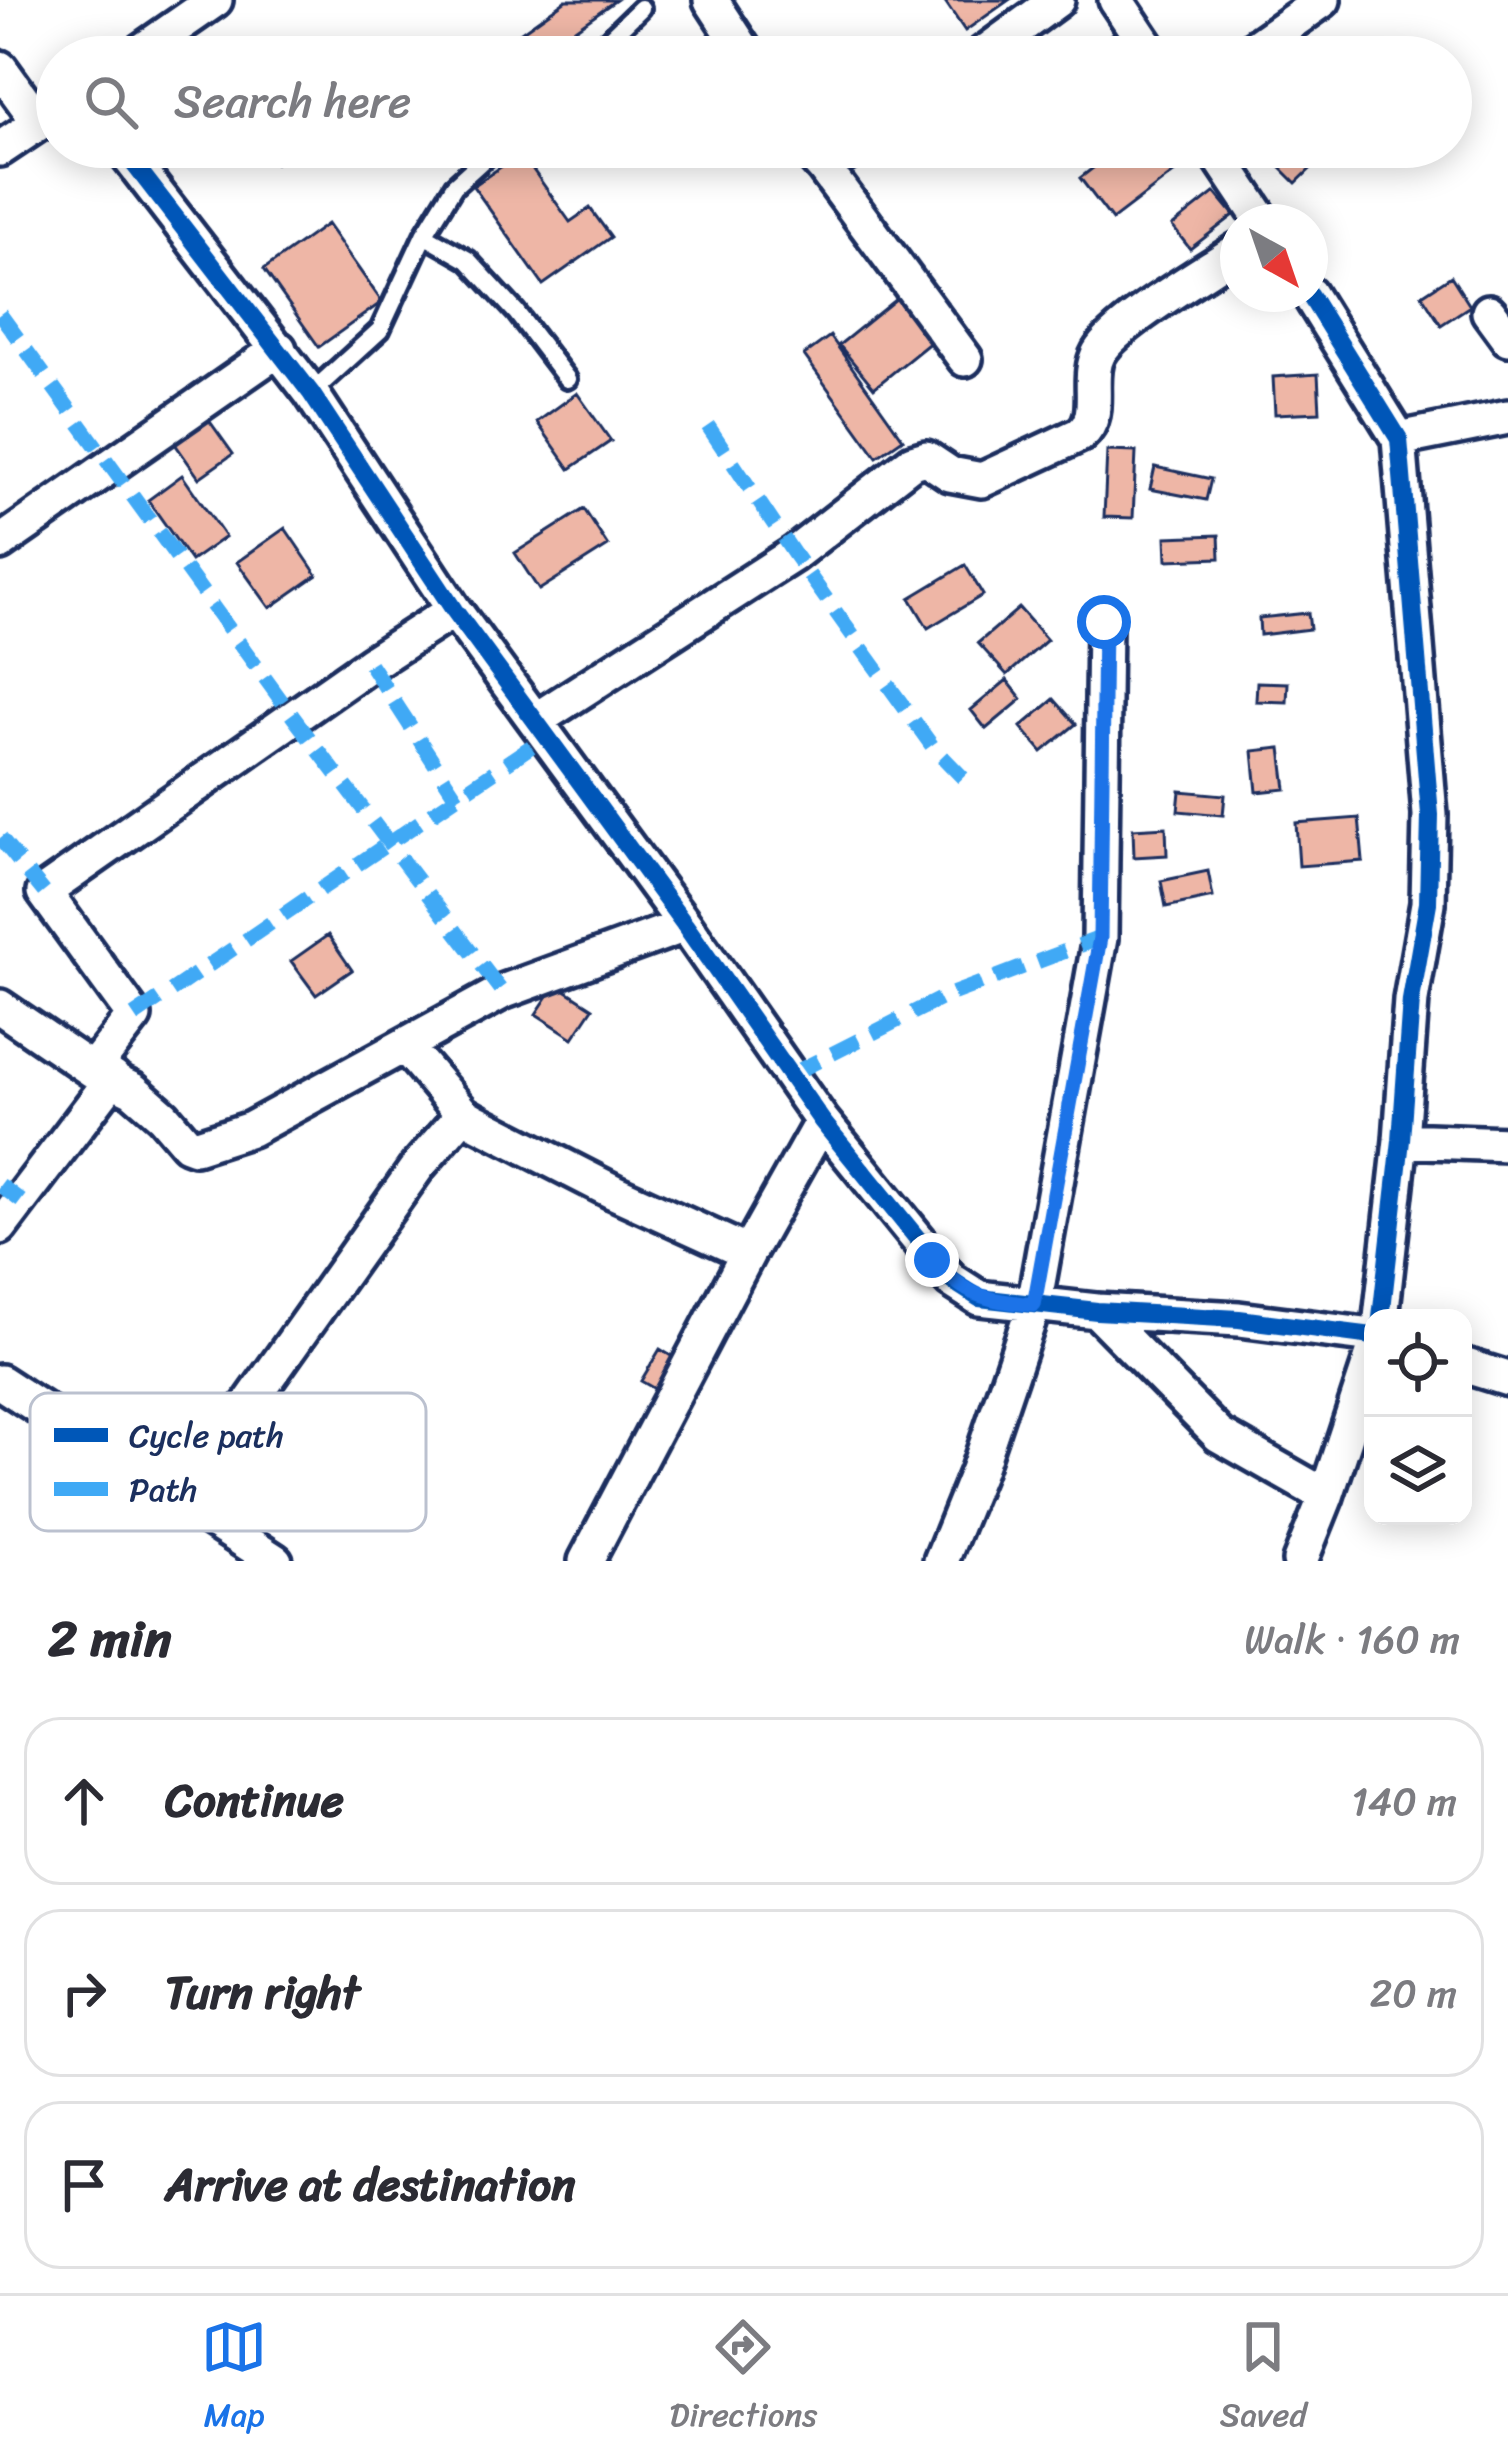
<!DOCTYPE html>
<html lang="en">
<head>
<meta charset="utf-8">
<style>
  body { margin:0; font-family:Sriracha,sans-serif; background:#f2f2f3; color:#2b2b33 }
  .controls { position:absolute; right:36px; bottom:36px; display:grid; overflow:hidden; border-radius:24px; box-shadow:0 6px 30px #0003 }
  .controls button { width:108px; height:108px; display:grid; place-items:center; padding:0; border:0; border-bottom:3px solid #e1e1e2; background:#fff; color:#2b2b33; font:60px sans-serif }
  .compass { position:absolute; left:1220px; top:204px; width:108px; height:108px; border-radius:50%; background:#fff; box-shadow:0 6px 30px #0003; rotate:140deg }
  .stop { position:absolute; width:36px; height:36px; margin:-27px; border:9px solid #1a73e8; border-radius:50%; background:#fff }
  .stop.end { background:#1a73e8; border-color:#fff; box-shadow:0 3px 12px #0008 }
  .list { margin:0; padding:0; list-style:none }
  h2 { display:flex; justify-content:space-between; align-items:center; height:156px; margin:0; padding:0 48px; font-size:51px }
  h2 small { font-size:39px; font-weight:400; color:#7c7c81 }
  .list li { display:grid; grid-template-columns:78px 1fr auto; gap:36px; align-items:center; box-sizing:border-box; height:168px; margin:0 24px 24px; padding:0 24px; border:3px solid #e1e1e2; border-radius:36px }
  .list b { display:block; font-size:45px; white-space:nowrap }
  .list em { font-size:39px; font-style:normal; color:#7c7c81 }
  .icon { flex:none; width:66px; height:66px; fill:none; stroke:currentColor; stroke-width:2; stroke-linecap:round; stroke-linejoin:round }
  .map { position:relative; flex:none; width:1508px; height:1561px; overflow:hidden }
  .search { position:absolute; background:#fff; box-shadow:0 6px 30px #0003; left:36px; right:36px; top:36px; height:132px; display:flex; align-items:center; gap:30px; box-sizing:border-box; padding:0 42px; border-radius:66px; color:#7c7c81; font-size:45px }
  .sheet { height:732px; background:#fff }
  nav { display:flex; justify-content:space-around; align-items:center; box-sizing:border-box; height:168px; border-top:3px solid #e1e1e2; background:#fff; font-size:33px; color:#7c7c81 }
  nav a { display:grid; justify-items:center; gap:6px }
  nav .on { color:#1a73e8 }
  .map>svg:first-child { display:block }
</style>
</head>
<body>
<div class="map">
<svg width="1508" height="1561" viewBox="0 0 1508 1561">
  <rect width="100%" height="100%" fill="#fff"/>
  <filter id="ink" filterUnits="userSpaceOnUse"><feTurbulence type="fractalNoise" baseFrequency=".00833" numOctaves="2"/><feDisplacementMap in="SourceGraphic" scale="24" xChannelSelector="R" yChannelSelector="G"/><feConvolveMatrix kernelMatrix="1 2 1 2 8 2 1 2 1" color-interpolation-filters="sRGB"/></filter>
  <g filter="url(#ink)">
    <!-- building -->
    <path fill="#eeb6a6" stroke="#1b2f5e" stroke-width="3" d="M566,0h50l-81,57h-49z
      M944,0h65l-44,31z
      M1119,29l21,28h-60z
      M337,37l18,20h-40z
      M262,147h31l-17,16z
      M1120,147h82l2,3 -92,70 -32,-42z
      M1265,147h68l-37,36 -34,-34z
      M521,153l49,69 20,-14 21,29 -68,48 -70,-99z
      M1215,192l19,23 -44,34 -18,-23z
      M327,224l55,78 -63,45 -55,-78z
      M1451,276l19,30 -29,19 -19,-30z
      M902,294l35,43 -63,51 -35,-43z
      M830,336l73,103 -26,18 -73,-102z
      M1318,374l2,38 -45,2 -2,-37z
      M577,393l34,48 -41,28 -33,-47z
      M206,416l27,38 -34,24 -26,-37z
      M1107,451l29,1 -3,66 -29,-1z
      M1155,467l56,12 -5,21 -56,-11z
      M182,475l43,62 -34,24 -43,-61z
      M584,509l24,37 -69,44 -24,-37z
      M285,528l32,47 -47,33 -33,-46z
      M1219,535l1,23 -53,2 -1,-23z
      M965,565l18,30 -55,33 -18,-30z
      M1019,608l28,32 -40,35 -29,-32z
      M1308,613l2,16 -50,6 -1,-17z
      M1007,680l15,19 -36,30 -15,-19z
      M1257,682l31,1 -1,19 -31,-1z
      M1054,699l22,25 -34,28 -21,-25z
      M1281,748l5,41 -29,3 -4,-41z
      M1180,791l45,4 -2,20 -45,-4z
      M1359,818l4,43 -64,5 -3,-43z
      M1166,827l1,28 -33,2 -1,-28z
      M1208,871l5,26 -47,10 -5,-26z
      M328,935l24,35 -36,25 -25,-34z
      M556,984l37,24 -20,30 -37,-24z
      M660,1349l19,12 -19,31 -19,-11z"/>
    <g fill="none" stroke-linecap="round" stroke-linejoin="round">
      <defs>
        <path id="lane" d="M590,57l51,-49
          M424,235l44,25 48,52 51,67
          M311,393l69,-63 44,-95 30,-49 43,-39"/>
        <path id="street" d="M711,0l37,57
          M1116,0l38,57
          M133,57l82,-57
          M979,57l78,-57
          M1242,57l81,-57
          M0,68l39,54
          M121,147l190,246 143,217 231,315 137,196 129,159 28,18 118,13 142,8 134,17
          M805,147l19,21 32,-21
          M1213,147l50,75
          M0,149l57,-38
          M824,168l141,191
          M1309,294l90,145 31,376 -2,88 -17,97 -10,140 -20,178
          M1489,312l19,26
          M1399,439l109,-22
          M0,543l279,-194
          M536,720l258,-166 118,-92 14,-4 24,16 32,6 99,-46c23,-19 4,-56 18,-81 17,-30 107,-81 139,-103
          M0,1007l92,63 41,20 30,26 24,28 8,3 56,-18 251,-137 183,-67
          M405,1046l58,68 14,8 137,70 134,61
          M92,1070l42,-54 -90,-124 326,-228 84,-54
          M1401,1140l107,4
          M0,1227l113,-149
          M1097,1311l122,124 107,61
          M1463,1365l45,14
          M0,1382l275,179
          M180,1502l238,-336 45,-52
          M586,1561l162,-308 74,-132
          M941,1561l37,-91 56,-165 66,-367 4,-316
          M1300,1561l26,-65 47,-142"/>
      </defs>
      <!-- lane casing -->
      <use href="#lane" stroke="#1b2f5e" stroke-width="26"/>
      <!-- street casing -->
      <use href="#street" stroke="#1b2f5e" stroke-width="42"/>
      <!-- lane -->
      <use href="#lane" stroke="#fff" stroke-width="16"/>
      <!-- street -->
      <use href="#street" stroke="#fff" stroke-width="33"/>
      <!-- quiet -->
      <path stroke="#3fa9f5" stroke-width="15" stroke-dasharray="30 15" stroke-linecap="butt" d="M0,314l294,404 208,274
        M708,426l86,128 138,192 36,37
        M370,664l87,134
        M0,838l44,54
        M134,1016l411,-279
        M792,1074l152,-77 156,-59
        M0,1185l21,16"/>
      <defs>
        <path id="cycleway" d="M121,147l190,246 143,217 231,315 137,196 129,159 28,18 118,13 142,8 134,17
          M1309,294l90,145 31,376 -2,88 -17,97 -10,140 -20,178"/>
      </defs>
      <!-- cycleway casing -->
      <use href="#cycleway" stroke="#fff" stroke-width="26"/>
      <!-- cycleway -->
      <use href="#cycleway" stroke="#0057b8" stroke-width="18"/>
    </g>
  </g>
  <g fill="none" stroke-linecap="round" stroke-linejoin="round" filter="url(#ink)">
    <!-- route -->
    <path stroke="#1a73e8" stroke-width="15" d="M932,1260c37,38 51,39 102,45l66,-367 4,-316"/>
  </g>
  <!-- legend -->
  <rect x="30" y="1393" width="396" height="138" rx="18" fill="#fff" stroke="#bbc1cf" stroke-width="3"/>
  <rect x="54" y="1428" width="54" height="14" fill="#0057b8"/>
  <rect x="54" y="1482" width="54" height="14" fill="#3fa9f5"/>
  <g font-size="33" fill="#1b2f5e">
    <text x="129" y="1447">Cycle path</text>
    <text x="129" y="1501">Path</text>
  </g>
</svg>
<div class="controls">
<button><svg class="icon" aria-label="locate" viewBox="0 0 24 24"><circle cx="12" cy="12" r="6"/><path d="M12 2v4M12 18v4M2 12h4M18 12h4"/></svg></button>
<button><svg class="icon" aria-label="layers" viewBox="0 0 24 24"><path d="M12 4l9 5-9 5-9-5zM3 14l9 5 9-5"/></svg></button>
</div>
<svg class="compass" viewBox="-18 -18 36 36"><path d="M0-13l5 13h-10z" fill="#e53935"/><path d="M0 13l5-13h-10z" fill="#7c7c81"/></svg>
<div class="stop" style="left:1104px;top:622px"></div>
<div class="stop end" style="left:932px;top:1260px"></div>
<div class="search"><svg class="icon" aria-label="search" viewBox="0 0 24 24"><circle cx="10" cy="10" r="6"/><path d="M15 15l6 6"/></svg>Search here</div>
</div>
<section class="sheet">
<h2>2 min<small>Walk · 160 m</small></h2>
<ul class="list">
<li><svg class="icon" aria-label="ahead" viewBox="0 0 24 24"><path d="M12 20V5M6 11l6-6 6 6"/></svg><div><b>Continue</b></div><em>140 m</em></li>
<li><svg class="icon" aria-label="right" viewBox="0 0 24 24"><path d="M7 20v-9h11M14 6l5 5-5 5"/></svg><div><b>Turn right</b></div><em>20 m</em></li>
<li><svg class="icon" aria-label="arrive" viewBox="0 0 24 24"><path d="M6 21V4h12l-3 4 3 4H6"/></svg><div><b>Arrive at destination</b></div></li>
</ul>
</section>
<nav>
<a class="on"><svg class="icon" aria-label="map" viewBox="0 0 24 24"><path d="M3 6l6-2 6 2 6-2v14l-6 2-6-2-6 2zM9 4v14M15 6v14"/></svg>Map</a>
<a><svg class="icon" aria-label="directions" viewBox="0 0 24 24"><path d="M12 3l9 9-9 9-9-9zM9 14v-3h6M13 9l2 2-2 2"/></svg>Directions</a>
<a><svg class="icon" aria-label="saved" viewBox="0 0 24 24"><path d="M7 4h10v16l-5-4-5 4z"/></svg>Saved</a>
</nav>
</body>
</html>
